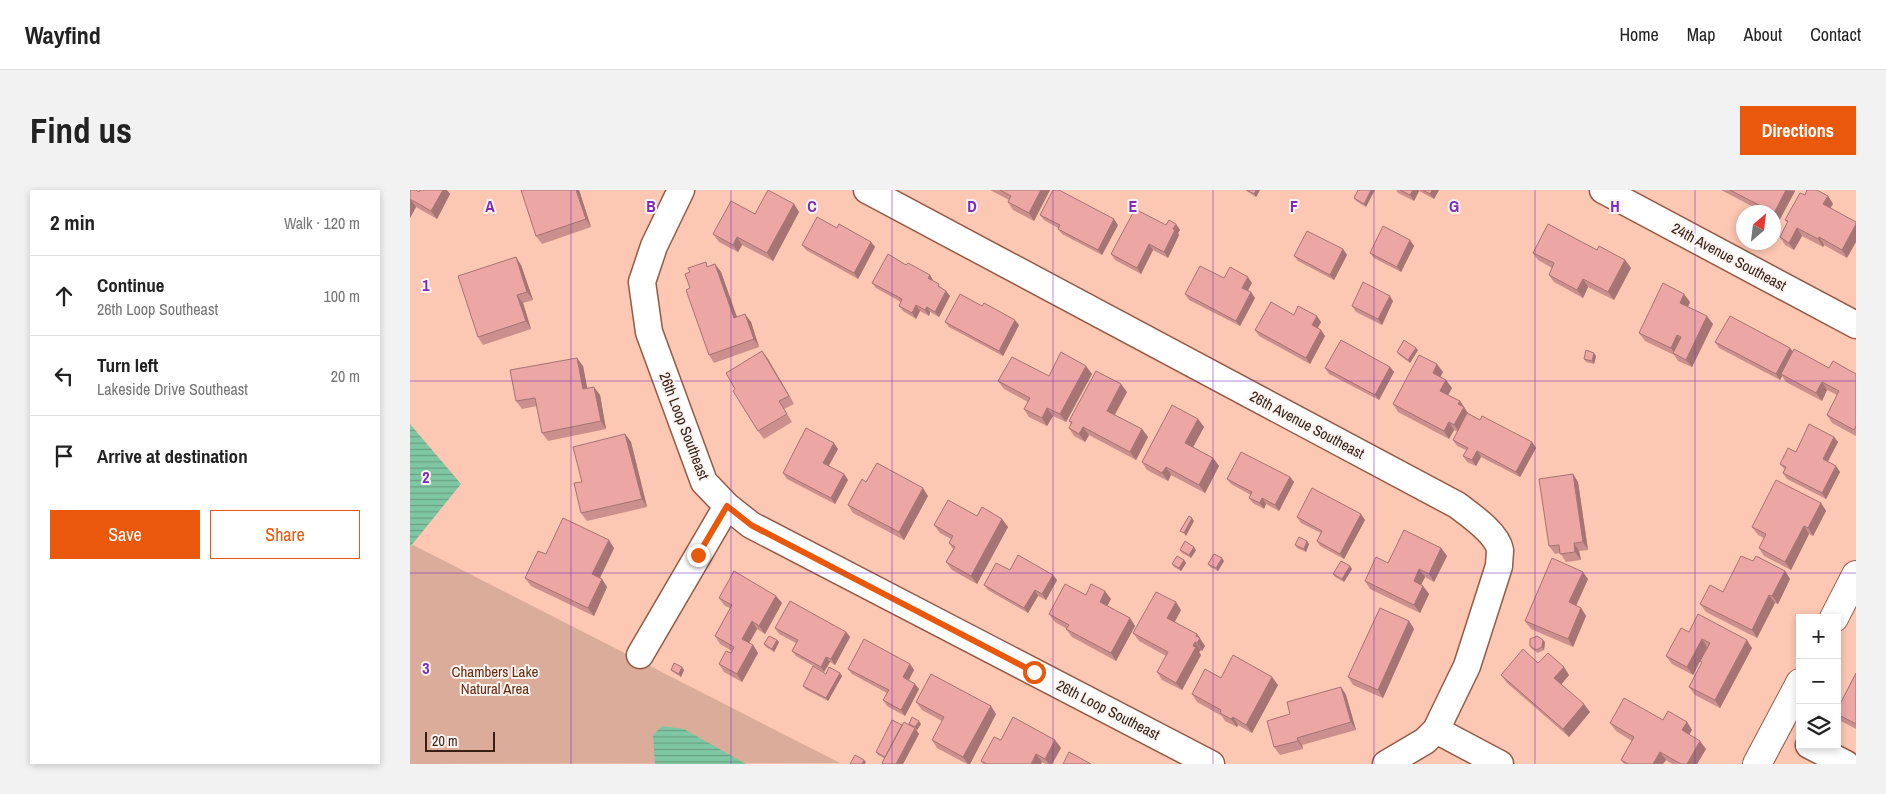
<!DOCTYPE html>
<html lang="en">
<head>
<meta charset="utf-8">
<style>
  body { margin:0; font-family:"Archivo Narrow",sans-serif; background:#f2f2f2; color:#222 }
  .controls { position:absolute; right:15px; bottom:15px; display:grid; overflow:hidden; border-radius:0px; box-shadow:0 2px 8px #0003 }
  .controls button { width:45px; height:45px; display:grid; place-items:center; padding:0; border:0; border-bottom:1px solid #e0e0e0; background:#fff; color:#222; font:25px sans-serif }
  .compass { position:absolute; left:1326px; top:15px; width:45px; height:45px; border-radius:50%; background:#fff; box-shadow:0 2px 8px #0003; rotate:28deg }
  .scale { position:absolute; left:15px; bottom:12px; width:70px; box-sizing:border-box; padding-left:5px; border:2px solid #392017; border-top:0; font-size:14px; line-height:18px; white-space:nowrap; color:#392017; -webkit-text-stroke:4px #fbf4f1; paint-order:stroke }
  .stop { position:absolute; width:15px; height:15px; margin:-11px; border:4px solid #ea580c; border-radius:50%; background:#fff }
  .stop.end { background:#ea580c; border-color:#fff; box-shadow:0 1px 5px #0008 }
  .list { margin:0; padding:0; list-style:none }
  h2 { display:flex; justify-content:space-between; align-items:center; height:65px; margin:0; padding:0 20px; font-size:21px }
  h2 small { font-size:16px; font-weight:400; color:#767676 }
  .list li { display:grid; grid-template-columns:32px 1fr auto; gap:15px; align-items:center; box-sizing:border-box; height:80px; padding:0 20px; border-top:1px solid #e0e0e0 }
  .list b { display:block; font-size:19px; white-space:nowrap }
  .list p { margin:0; font-size:16px; white-space:nowrap; color:#767676 }
  .list em { font-size:16px; font-style:normal; color:#767676 }
  .actions { display:flex; gap:10px; padding:15px 20px }
  .actions a { flex:1; padding:11px 0; border:1px solid #ea580c; border-radius:0px; text-align:center; font-size:18px; color:#ea580c }
  .actions .main { background:#ea580c; color:#fff }
  .icon { flex:none; width:28px; height:28px; fill:none; stroke:currentColor; stroke-width:2; stroke-linecap:round; stroke-linejoin:round }
  .map { position:relative; flex:none; width:1446px; height:574px; overflow:hidden; border-radius:0px }
  header { display:flex; align-items:center; gap:30px; box-sizing:border-box; height:70px; padding:0 25px; background:#fff; border-bottom:1px solid #e0e0e0 }
  header strong { font-size:24px }
  nav { display:flex; gap:28px; margin-inline-start:auto; font-size:18px }
  .intro { display:flex; align-items:center; justify-content:space-between; box-sizing:border-box; height:120px; padding:0 30px }
  h1 { margin:0; font-size:35px }
  .button { padding:12px 22px; border-radius:0px; background:#ea580c; color:#fff; font-size:18px; font-weight:700 }
  main { display:flex; gap:30px; padding:0 30px }
  aside { flex:1; background:#fff; border-radius:0px; box-shadow:0 2px 8px #0003 }
  .map>svg:first-child { display:block }
</style>
</head>
<body>
<header>
<strong>Wayfind</strong>
<nav><a>Home</a><a>Map</a><a>About</a><a>Contact</a></nav>
</header>
<div class="intro"><h1>Find us</h1><a class="button">Directions</a></div>
<main>
<aside>
<h2>2 min<small>Walk · 120 m</small></h2>
<ul class="list">
<li><svg class="icon" aria-label="ahead" viewBox="0 0 24 24"><path d="M12 20V5M6 11l6-6 6 6"/></svg><div><b>Continue</b><p>26th Loop Southeast</p></div><em>100 m</em></li>
<li><svg class="icon" aria-label="left" viewBox="0 0 24 24"><path d="M17 20v-9H6M10 6l-5 5 5 5"/></svg><div><b>Turn left</b><p>Lakeside Drive Southeast</p></div><em>20 m</em></li>
<li><svg class="icon" aria-label="arrive" viewBox="0 0 24 24"><path d="M6 21V4h12l-3 4 3 4H6"/></svg><div><b>Arrive at destination</b></div></li>
</ul>
<div class="actions"><a class="main">Save</a><a>Share</a></div>
</aside>
<div class="map">
<svg width="1446" height="574" viewBox="0 0 1446 574">
  <defs>
    <pattern id="water-rules" width="6" height="5" patternUnits="userSpaceOnUse" patternTransform="scale(1.25)"><rect width="6" height="5" fill="#7fc7a3"/><path d="M0 2.5h6" fill="none" stroke="#69a184"/></pattern>
  </defs>
  <rect width="100%" height="100%" fill="#fcc7b3"/>
  <!-- park -->
  <path fill="#dbac9a" d="M3,355l427,218 -430,1v-217z"/>
  <!-- water -->
  <path fill="url(#water-rules)" d="M0,234l51,60 -51,63z
    M252,536l22,3 62,35h-91l-2,-29z"/>
  <g fill="none" stroke-linecap="round" stroke-linejoin="round">
    <defs>
      <path id="street" d="M271,0l-27,56 -12,36 7,50 55,150 23,24 24,19 460,239
        M457,0l590,315c13,10 40,28 43,45 0,5 -1,11 -1,16l-32,100 -31,64 -11,11 -39,23
        M1193,0l253,135
        M230,465l87,-149
        M1026,540l64,34
        M1399,555l37,19"/>
      <path id="primary" d="M1424,428l22,-43
        M1347,574l43,-81"/>
    </defs>
    <!-- street casing -->
    <use href="#street" stroke="#945a44" stroke-width="29"/>
    <!-- primary casing -->
    <use href="#primary" stroke="#945a44" stroke-width="30"/>
    <!-- street -->
    <use href="#street" stroke="#fff" stroke-width="26"/>
    <!-- primary -->
    <use href="#primary" stroke="#fff" stroke-width="28"/>
  </g>
  <!-- wall -->
  <path fill="#cb8f8d" d="M0,0l40,4 -13,25 -21,-12 -6,11z
    M111,0h58l12,37 -49,17 -6,-8z
    M580,0h60l-16,31 -21,-11 -5,-8 1,-2z
    M835,0h15l-4,7z
    M948,0l8,17 -10,-6 -2,-3z
    M986,0h43l-5,9 -15,-8 -5,10 -16,-8z
    M1311,0h74v1l-16,30 -5,-3v-6h-11z
    M1395,5l23,1 5,8 -3,4 17,50 -23,-13 -1,2 -21,-11 -8,14 -9,-5 -5,-8 8,-14 -3,-3z
    M384,14l5,8 -26,49 -31,-16 -4,7 -19,-10 -6,-8 42,-20z
    M630,25l78,10 -16,30 -40,-21 -4,-5v-1l-14,-8z
    M766,34l4,6 -2,3 1,2 -11,23 -15,-8 -12,24 -26,-14 -4,-6 55,-29z
    M427,38l34,14 4,5 -17,32 -52,-29 -4,-5z
    M1000,50l4,6 -13,26 -27,-14 -4,-5z
    M933,59l4,6 -13,25 -36,-19 -4,-5z
    M1187,60l28,10 6,8 -17,32 -26,-13 -5,11 -29,-16 -5,-7 3,-7 -14,-8 -5,-7z
    M305,74l6,8 16,45 14,5 8,25 -45,16 -5,-8 -19,-67 19,-22z
    M111,75l12,35 -10,3 8,26 -48,16 -5,-8z
    M496,75l24,10 3,6 10,8 3,2 4,5 -11,21 -9,-5 -1,4 -9,-5 -4,8 -13,-8 -4,-5 2,-4 -25,-14 -4,-5z
    M814,88l28,5 -4,8 7,7 -15,28 -51,-26 -4,-6z
    M983,111l-11,24 -26,-13 -4,-6z
    M1280,112l-2,5 25,17 -21,43 -14,-6 -4,-6 -29,-14 -6,-8z
    M884,125l27,7 -3,6 3,2 4,6 -15,28 -51,-28 -4,-6z
    M535,132l74,3 -16,31 -54,-29z
    M1305,152l78,10 36,16 27,6v62l-24,-13 -5,-8 10,-20 -10,-5 -5,11 -36,-19 -4,-6 -2,4 -61,-32z
    M1008,160l-8,13 -11,-8 -2,-3z
    M1186,166l-2,8 -8,-2 -2,-3z
    M358,169l26,45 -10,5 8,13 -28,17 -6,-8z
    M173,176l4,22 13,7 6,34 -58,12 -6,-8 -5,-27 -15,3 -6,-8z
    M980,177l4,5 -15,28 -50,-26 -4,-6z
    M1033,182l-3,5 12,11 -4,7 12,6 8,12 12,7 52,22 4,6 -16,29 -39,-20 -5,9 -9,-4 -4,-6 3,-6 -9,-4 -4,-6 5,-8 -4,-2 -5,9 -51,-27 -5,-8z
    M682,184l-26,48 -13,-6 -6,10 -18,-9 -5,-8 4,-7 -24,-13 -6,-8 51,-5z
    M717,202l-12,23 27,14 6,8 -12,23 -47,-25 -4,7 -11,-6 -5,-8 2,-4 -2,-3z
    M788,229l6,8 -11,20 20,11 6,8 -14,27 -34,-18 -3,6 -21,-11 -5,-8z
    M215,244l6,8 16,65 -60,14 -6,-8 1,-31z
    M1424,247l4,5 -10,20 12,10 -14,27 -39,-20 -4,-6 2,-3 -5,-6 16,-12z
    M428,259l-9,17 15,8 4,6 -13,24 -48,-25 -4,-6z
    M1163,284l5,8 10,68 -9,1 2,9 -15,2 -6,-9 -5,1 -6,-8z
    M880,287l4,5 -15,29 -13,-7 -2,5 -11,-6 -4,-5 2,-3 -20,-11 -4,-5z
    M456,292l62,14 -24,44 -51,-27 -5,-8z
    M1411,313l5,8 -13,25 -4,-2 -18,36 -27,-14 -5,-8 5,-10 -6,-3 -6,-8z
    M567,326l25,3 6,8 -31,57 -25,-14 -6,-8 7,-13 -4,-6 2,-4 -11,-6 -6,-8z
    M887,327l68,3 -21,39 -24,-13 -3,-5 4,-8 -20,-10z
    M899,354l-3,8 -9,-4 -2,-3z
    M204,358l-14,30 2,1 5,8 -13,29 -63,-30 -6,-8 21,-24z
    M1031,358l6,8 -13,26 -9,-5 -4,8 2,1 6,8 -9,19 -50,-24 -5,-8 23,-18z
    M770,360h16l-5,8 -9,-5z
    M774,370l2,3 -5,8 -7,-4 -2,-3z
    M814,371l-6,10 -8,-4 -2,-3z
    M1343,371l32,10 5,8 -12,25 -3,-1 -18,35 -51,-26 -6,-8 23,-12z
    M940,376l2,3 -8,13 -9,-5 -2,-3z
    M643,385l4,5 -11,20 -8,-4 -10,17 -40,-23 -4,-5z
    M1178,389l-12,27 5,2 5,8 -13,31 -42,-18 -6,-8z
    M676,405l25,4 -4,7 23,12 5,8 -19,35 -44,-24 -6,-8h1l-12,-7 -6,-8z
    M366,406l6,7 -17,31 -8,-5 -8,14 4,2 5,8 -16,29 -18,-10 -5,-8 12,-11 1,-2 -12,-7 -5,-8 15,-28 -5,-2 -6,-8z
    M771,420l-6,12 22,12 8,12 -3,5 -1,-1 -2,2 2,3 -19,35 -20,-10 -5,-8 9,-16 -27,-15 -6,-8z
    M999,431l5,8 -31,69 -30,-13 -5,-8z
    M365,438l71,4 4,5 -15,28 -5,-3 -6,10 -28,-16 -4,-5 4,-8 -17,-9z
    M1279,442l63,16 -32,60 -25,-13 -6,-8 13,-24 -2,-2 8,-14 -15,28 -21,-11 -6,-8z
    M367,450l2,2 -5,10 -8,-5 -2,-3z
    M1135,452l-1,8 -6,3 -6,-4 -2,-3z
    M1128,473l31,12 -8,9 29,28 -21,25 -62,-54 -6,-8z
    M500,474l4,6 -5,10 10,9 -14,27 -18,-10 -4,-6 4,-7 -35,-19 -4,-5z
    M261,480h13l-3,7 -8,-5z
    M1446,483v56l-15,-8 -4,-5v-6z
    M416,484l16,2 -14,25 -23,-12 -2,-3z
    M811,488l57,7 -26,48 -14,-8 -1,2 -12,-6 -3,-5 -25,-14 -5,-8z
    M931,497l5,8 10,35 -54,15 1,4 -23,6 -6,-8 16,-33z
    M506,512l80,12 -26,50h-3l-30,-16 -5,-8 10,-19 -20,-11z
    M1253,530l24,2 5,8 -3,5 17,14 -9,15h-25l-6,-4 -3,4h-39l-3,-4 11,-19 -16,-10 -6,-8z
    M499,534h12l-4,6h-1l3,4 -16,30h-21v-1l2,-5 -6,-3 -2,-3 26,-27h8z
    M591,550h54l6,8 -9,16h-7l-3,-2 -1,2h-58l-2,-3z"/>
  <!-- shaded-wall -->
  <path fill="#a57473" d="M33,0h4l3,4 -13,25 -6,-8z
    M166,0h3l12,37 -5,-8z
    M631,0h9l-16,31 -5,-8z
    M846,0h4l-4,7 -2,-3z
    M961,0h4l-9,17 -2,-3z
    M1003,0h5l1,1 -5,10 -4,-6z
    M1022,0h7l-5,9 -4,-5z
    M1376,0l9,1 -16,30 -5,-8z
    M1418,6l5,8 -5,8 -5,-8z
    M0,9l6,8 -6,11z
    M384,14l5,8 -26,49 -6,-8z
    M704,29l4,6 -16,30 -4,-5z
    M766,34l4,6 -2,3 1,2 -11,23 -4,-6z
    M1446,34v18l-9,16 -5,-8z
    M1387,38l5,8 -8,14 -5,-7z
    M327,47l5,8 -4,7 -5,-7z
    M1409,47l5,8 -1,2 -5,-8z
    M1000,50l4,6 -13,26 -4,-5z
    M461,52l4,5 -17,32 -4,-6z
    M739,54l4,6 -12,24 -4,-6z
    M933,59l4,6 -13,25 -4,-5z
    M106,67l5,8 12,35 -6,-8z
    M1215,70l6,8 -17,32 -6,-8z
    M305,74l6,8 19,54 -6,-8z
    M520,85l3,5 -1,3 -4,-5z
    M838,87l4,6 -6,10 -4,-5z
    M1173,89l5,8 -5,11 -6,-8z
    M536,101l4,5 -11,21 -4,-5z
    M841,102l4,6 -15,28 -4,-5z
    M1274,104l6,8 -4,9 -6,-8z
    M107,105l6,8 8,26 -5,-8z
    M980,106l3,5 -11,24 -4,-6z
    M506,115l4,6 -4,8 -4,-6z
    M517,117l3,5 -1,4 -4,-6z
    M335,124l6,8 8,25 -5,-8z
    M907,126l4,6 -5,9 -4,-6z
    M1297,126l6,8 -21,43 -6,-7z
    M605,130l4,5 -16,31 -4,-5z
    M911,140l4,6 -15,28 -4,-6z
    M1267,145l6,8 -8,11 -4,-6z
    M1006,158l2,2 -8,13 -2,-3z
    M1380,158l4,5 -13,21 1,2 -2,4 -4,-6z
    M352,161l6,8 26,45 -5,-8z
    M1184,163l2,3 -2,8 -2,-3z
    M167,168l6,8 6,31 -6,-8z
    M1027,174l6,8 -5,9 -5,-8z
    M676,176l6,8 -26,48 -6,-8z
    M980,177l4,5 -15,28 -4,-5z
    M1036,190l6,8 -6,11 -6,-8z
    M1412,192l5,8 -5,11 -6,-8z
    M711,194l6,8 -15,27 -5,-8z
    M184,197l6,8 6,34 -5,-8z
    M1050,211l9,14 -9,18 -6,-8 4,-21z
    M637,218l6,8 -6,10 -5,-8z
    M788,229l6,8 -13,24 -6,-8z
    M1039,232l5,8 -5,9 -5,-8z
    M673,237l6,8 -4,7 -6,-8z
    M732,239l6,8 -12,23 -6,-8z
    M215,244l6,8 16,65 -5,-8z
    M1424,247l4,5 -12,22 -3,-5z
    M1122,252l4,6 -16,29 -4,-5z
    M424,253l4,6 -11,19 -4,-5z
    M1067,261l4,6 -5,9 -4,-6z
    M803,268l6,8 -14,27 -6,-8z
    M1426,276l4,6 -14,27 -4,-6z
    M756,277l5,8 -3,6 -6,-8z
    M434,284l4,6 -13,24 -4,-6z
    M1163,284l5,8 10,68 -5,-8z
    M880,287l4,5 -15,29 -4,-6z
    M513,298l5,8 -24,44 -5,-8z
    M852,308l4,6 -2,5 -4,-6z
    M1411,313l5,8 -13,25 -5,-8z
    M951,324l4,6 -21,39 -4,-5z
    M782,328l2,3 -8,15 -2,-3z
    M592,329l6,8 -31,57 -6,-8z
    M1394,336l5,8 -18,36 -6,-8z
    M199,350l5,8 -16,34 -6,-8z
    M897,351l2,3 -3,8 -2,-3z
    M1164,353l5,8 2,9 -6,-8z
    M784,357l2,3 -5,8 -2,-3z
    M1031,358l6,8 -13,26 -5,-8z
    M812,368l2,3 -6,10 -2,-3z
    M774,370l2,3 -5,8 -2,-3z
    M940,376l2,3 -8,13 -2,-3z
    M1009,379l6,8 -6,12 -5,-8z
    M1375,381l5,8 -12,25 -6,-8z
    M1173,382l5,7 -14,31 -5,-8z
    M643,385l4,5 -11,20 -4,-6z
    M192,389l5,8 -13,29 -6,-8z
    M1013,396l6,8 -9,19 -6,-8z
    M625,400l3,6 -10,17 -4,-5z
    M695,401l6,8 -6,11 -5,-8z
    M1359,405l6,8 -18,35 -5,-8z
    M366,406l6,7 -17,31 -6,-8z
    M766,412l5,8 -9,16 -5,-8z
    M1171,418l5,8 -13,31 -5,-8z
    M720,428l5,8 -19,35 -5,-8z
    M342,431l5,8 -10,18 -5,-8z
    M999,431l5,8 -31,69 -5,-8z
    M436,442l4,5 -15,28 -4,-6z
    M787,444l8,12 -3,5 -5,-8 -1,-7z
    M1292,449l5,8 -14,28 -6,-8z
    M367,450l2,2 -5,10 -2,-3z
    M1133,450l2,2 -1,8 -2,-3z
    M1337,450l5,8 -32,60 -5,-8z
    M785,452l6,8 -2,2 2,3 -19,35 -6,-7z
    M343,455l5,8 -16,29 -5,-8z
    M416,467l4,5 -6,10 -3,-5z
    M500,474l4,6 -7,13 -4,-6z
    M272,477l2,3 -3,7 -2,-3z
    M1154,477l5,8 -9,11 -6,-8z
    M430,483l2,3 -14,25 -2,-3z
    M862,487l6,8 -26,48 -6,-8z
    M505,494l4,5 -14,27 -4,-6z
    M931,497l5,8 10,35 -5,-8z
    M1174,514l6,8 -21,25 -6,-8z
    M581,516l5,8 -26,50h-2l-5,-7z
    M823,527l5,8 -1,2 -6,-8z
    M509,531l2,3 -4,6 -2,-3z
    M1277,532l5,8 -5,8 -5,-8z
    M505,538l4,6 -16,30h-7z
    M887,548l5,7 1,4 -5,-8z
    M645,550l6,8 -9,16h-3l-4,-5z
    M1290,551l6,8 -9,15h-10z
    M1250,562l6,8 -3,4h-10z
    M626,564l6,8 -1,2h-10z
    M454,570l2,2 -1,2h-3z"/>
  <!-- building -->
  <path fill="#eca6a4" stroke="#a57473" d="M0,0h6l3,2 1,-2h23l-12,21 -21,-12v1z
    M111,0h55l10,29 -50,17z
    M358,0l26,14 -27,49 -30,-16 -4,8 -20,-11 18,-33 24,13z
    M590,0h41l-12,23 -21,-11 3,-6z
    M643,0h6l55,29 -16,31 -40,-21 2,-4 -20,-10z
    M837,0h9l-2,4z
    M948,0h13l-7,14 -10,-6z
    M990,0h13l-3,5z
    M1013,0h9l-2,4z
    M1320,0h56l-12,23z
    M1397,0h10l11,6 -5,8 33,18v2l-14,26 -23,-13 -1,2 -21,-11 -8,15 -9,-6 8,-16 -3,-1 15,-27 5,2z
    M725,19l31,16 3,-5 7,4 -3,5 2,1 -11,22 -15,-8 -12,24 -26,-14z
    M407,27l20,11 2,-4 32,18 -17,31 -52,-28z
    M1138,34l49,26 2,-4 26,14 -17,32 -25,-13 -6,11 -28,-15 5,-12 -21,-10z
    M973,36l27,14 -13,27 -27,-14z
    M897,41l36,18 -13,26 -36,-19z
    M478,64l18,11 2,-2 22,12 -2,3 11,6 -1,2 8,5 -11,21 -8,-5 -2,3 -9,-5 -4,8 -13,-7 3,-7 -30,-16z
    M106,67l11,35 -10,3 9,26 -48,16 -20,-61z
    M296,72l1,5 8,-3 19,54 11,-4 9,25 -45,16 -23,-65 4,-2 -5,-14 5,-2 -2,-4z
    M790,76l24,12 6,-11 18,10 -6,11 9,4 -15,29 -51,-27z
    M953,92l27,14 -12,23 -26,-13z
    M1253,93l21,11 -4,9 27,13 -21,44 -13,-7 8,-16 -4,-2 -6,13 -32,-15z
    M550,104l22,12 2,-3 31,17 -16,31 -54,-29z
    M861,112l23,13 4,-9 19,10 -5,9 9,5 -15,28 -51,-28z
    M1320,126l60,32 -14,26 -61,-32z
    M931,150l49,27 -15,28 -50,-27z
    M994,150l12,8 -8,12 -11,-8z
    M1384,159l35,19 4,-7 23,13v52l-2,4 -27,-15 12,-24 -17,-9 -6,11 -35,-19z
    M1176,160l8,3 -2,8 -8,-2z
    M352,161l27,45 -10,5 8,13 -29,17 -25,-40 2,-2 -9,-16z
    M651,162l25,14 -26,48 -13,-6 -5,10 -18,-9 6,-11 -32,-17 14,-24 37,19z
    M1009,165l18,9 -4,9 13,7 -6,11 20,10 -2,3 6,3 -10,18 -5,-3 -5,9 -51,-27z
    M167,168l6,31 11,-2 7,34 -59,12 -7,-35 -19,3 -6,-31z
    M686,181l25,13 -14,27 35,18 -12,23 -47,-25 -4,7 -10,-6 3,-6 -3,-1z
    M762,215l26,14 -13,24 28,15 -14,27 -33,-18 -4,6 -20,-11z
    M1057,223l13,7 2,-4 50,26 -16,30 -39,-21 -5,9 -9,-4 5,-8 -15,-8z
    M1399,234l25,13 -11,22 13,7 -14,27 -39,-20 3,-6 -6,-3 8,-16 8,4z
    M396,238l28,15 -11,20 21,11 -13,24 -48,-25z
    M215,244l17,65 -61,14 -7,-30 8,-1 -9,-35z
    M831,262l49,25 -15,28 -13,-7 -2,5 -11,-5 3,-6 -25,-13z
    M467,273l46,25 -24,44 -51,-27 14,-26 4,3z
    M1163,284l10,68 -9,1 1,9 -15,2 -1,-9 -10,1 -10,-67z
    M1366,290l45,23 -13,25 -4,-2 -19,36 -26,-14 7,-14 -14,-7z
    M902,298l49,26 -21,40 -23,-13 5,-10 -25,-14z
    M538,310l29,16 5,-9 20,12 -31,57 -25,-14 9,-15 -6,-4 4,-7 -19,-11z
    M779,326l3,2 -8,15 -4,-2z
    M153,328l46,22 -17,34 10,5 -14,29 -63,-30 13,-27 8,3z
    M994,340l37,18 -12,26 -10,-5 -5,12 9,5 -9,19 -49,-24 11,-24 12,6z
    M889,347l8,4 -3,8 -9,-4z
    M775,351l9,6 -5,8 -9,-5z
    M804,364l8,4 -6,10 -8,-4z
    M608,365l35,20 -11,19 -7,-4 -11,18 -40,-23 12,-22 14,7z
    M767,366l7,4 -5,8 -7,-4z
    M1331,366l12,5 3,-5 29,15 -13,25 -3,-1 -17,35 -52,-26 10,-19 13,7z
    M1142,368l31,14 -14,30 12,6 -13,31 -43,-18z
    M931,371l9,5 -8,13 -9,-5z
    M324,381l42,25 -17,30 -7,-5 -10,18 11,6 -16,29 -18,-10 7,-13 5,2 3,-6 -19,-11 17,-31 -13,-7z
    M655,394l21,11 5,-11 14,7 -5,11 30,16 -19,35 -45,-24 3,-4 -20,-11z
    M746,402l20,10 -9,16 30,16 -1,2 4,2 -3,5 -2,-1 -2,4 3,1 -20,36 -19,-11 11,-20 -35,-19z
    M380,411l56,31 -15,27 -5,-2 -5,10 -29,-16 6,-11 -23,-12z
    M970,418l29,13 -31,69 -30,-13z
    M1288,424l49,26 -32,60 -26,-13 13,-25 -2,-1 10,-18 -8,-4 -15,28 -21,-11 15,-28 8,4z
    M359,446l8,4 -5,9 -8,-5z
    M1127,446l6,4 -1,7 -6,3 -6,-4v-7z
    M454,449l46,25 -7,13 12,7 -14,26 -18,-10 6,-10 -41,-21z
    M1113,459l15,14 10,-10 16,14 -10,11 30,26 -21,25 -62,-54z
    M823,465l39,22 -26,48 -13,-8 -2,2 -11,-6 1,-3 -29,-16 13,-25 16,9z
    M264,473l8,4 -3,7 -8,-4z
    M403,476l13,8 3,-7 11,6 -14,25 -23,-12z
    M1446,483v51l-19,-10v-4z
    M521,484l60,32 -28,51 -31,-17 12,-23 -28,-15z
    M931,497l10,35 -54,16 1,3 -24,6 -7,-26 23,-7 -3,-12z
    M1214,508l39,22 5,-9 19,11 -5,8 18,11 -13,23h-6l-21,-12 -7,12h-25l-7,-4 13,-23 -24,-14z
    M502,527l7,4 -4,6 -6,-3z
    M603,527l42,23 -10,19 -9,-5 -5,10h-44l-6,-3 13,-24 7,3z
    M482,530l10,5 -17,32 -9,-5z
    M494,532l11,6 -19,36h-12l-2,-1z
    M659,562l22,12h-28z
    M445,565l9,5 -2,4h-12z"/>
  <g fill="none" stroke-linecap="round" stroke-linejoin="round">
    <!-- route -->
    <path stroke="#ea580c" stroke-width="6" d="M288,365l29,-49 24,19 283,147"/>
  </g>
  <!-- grid -->
  <path fill="none" stroke="#7b2cbf" stroke-width="1" stroke-opacity="0.55" d="M161,0v574M321,0v574M482,0v574M643,0v574M803,0v574M964,0v574M1125,0v574M1285,0v574M0,191h1446M0,383h1446"/>
  <g text-anchor="middle" stroke-width="4" stroke-linejoin="round" paint-order="stroke">
    <!-- street labels -->
    <g font-size="15" fill="#392017" stroke="#fbf4f1">
      <text transform="translate(1319 67) rotate(28)" y="5">24th Avenue Southeast</text>
      <text transform="translate(897 235) rotate(28)" y="5">26th Avenue Southeast</text>
      <text transform="translate(274 236) rotate(69)" y="5">26th Loop Southeast</text>
      <text transform="translate(698 520) rotate(27)" y="5">26th Loop Southeast</text>
    </g>
    <!-- park labels -->
    <g font-size="15" fill="#672b11" stroke="#fbf4f1">
      <text x="85" y="487">Chambers Lake<tspan x="85" dy="17">Natural Area</tspan></text>
    </g>
  </g>
  <g font-size="16" text-anchor="middle" font-weight="bold" fill="#7b2cbf" stroke="#fbf4f1" stroke-width="4" stroke-linejoin="round" paint-order="stroke">
    <text x="80" y="22">A</text>
    <text x="241" y="22">B</text>
    <text x="402" y="22">C</text>
    <text x="562" y="22">D</text>
    <text x="723" y="22">E</text>
    <text x="884" y="22">F</text>
    <text x="1044" y="22">G</text>
    <text x="1205" y="22">H</text>
    <text x="16" y="101">1</text>
    <text x="16" y="293">2</text>
    <text x="16" y="484">3</text>
  </g>
</svg>
<div class="controls">
<button>+</button>
<button>−</button>
<button><svg class="icon" aria-label="layers" viewBox="0 0 24 24"><path d="M12 4l9 5-9 5-9-5zM3 14l9 5 9-5"/></svg></button>
</div>
<svg class="compass" viewBox="-18 -18 36 36"><path d="M0-13l5 13h-10z" fill="#e53935"/><path d="M0 13l5-13h-10z" fill="#767676"/></svg>
<div class="scale">20 m</div>
<div class="stop" style="left:624px;top:482px"></div>
<div class="stop end" style="left:288px;top:365px"></div>
</div>
</main>
</body>
</html>
